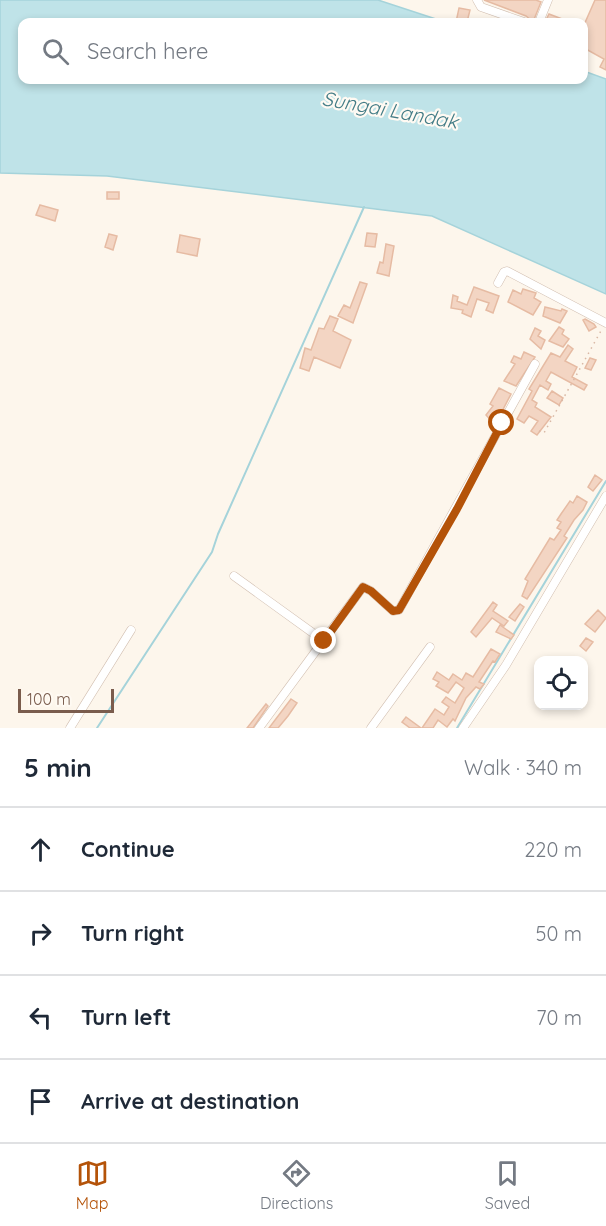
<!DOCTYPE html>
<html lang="en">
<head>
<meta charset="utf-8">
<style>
  body { margin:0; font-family:Quicksand,sans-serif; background:#f6f6f7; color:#1f2937 }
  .controls { position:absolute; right:18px; bottom:18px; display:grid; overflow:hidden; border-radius:12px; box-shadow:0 3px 9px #0003 }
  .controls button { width:54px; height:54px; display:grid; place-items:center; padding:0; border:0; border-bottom:2px solid #e0e1e3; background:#fff; color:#1f2937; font:30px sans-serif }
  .scale { position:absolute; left:18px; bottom:15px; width:96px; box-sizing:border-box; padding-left:6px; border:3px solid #7a5c4d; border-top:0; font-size:16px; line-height:21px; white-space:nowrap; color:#7a5c4d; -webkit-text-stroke:4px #fffaf3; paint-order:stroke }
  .stop { position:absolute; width:18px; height:18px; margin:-14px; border:4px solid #b45309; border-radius:50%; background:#fff }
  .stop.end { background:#b45309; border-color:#fff; box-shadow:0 2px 6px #0008 }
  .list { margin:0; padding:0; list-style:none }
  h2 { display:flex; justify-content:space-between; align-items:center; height:78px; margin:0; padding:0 24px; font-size:26px }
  h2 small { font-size:20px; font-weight:400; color:#747a83 }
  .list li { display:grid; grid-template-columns:39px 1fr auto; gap:18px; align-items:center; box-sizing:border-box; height:84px; padding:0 24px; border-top:2px solid #e0e1e3 }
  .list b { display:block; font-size:22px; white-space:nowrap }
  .list em { font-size:20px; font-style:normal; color:#747a83 }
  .icon { flex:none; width:33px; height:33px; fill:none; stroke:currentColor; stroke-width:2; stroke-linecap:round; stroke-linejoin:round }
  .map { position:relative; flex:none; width:606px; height:728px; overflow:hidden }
  .search { position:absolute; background:#fff; box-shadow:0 3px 9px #0003; left:18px; right:18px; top:18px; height:66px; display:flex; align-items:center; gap:15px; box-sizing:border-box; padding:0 21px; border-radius:12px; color:#747a83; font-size:22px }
  .sheet { height:414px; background:#fff }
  nav { display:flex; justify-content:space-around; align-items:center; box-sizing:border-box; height:84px; border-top:2px solid #e0e1e3; background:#fff; font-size:16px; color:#747a83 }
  nav a { display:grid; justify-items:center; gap:3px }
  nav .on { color:#b45309 }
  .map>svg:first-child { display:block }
</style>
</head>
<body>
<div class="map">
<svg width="606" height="728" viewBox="0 0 606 728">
  <rect width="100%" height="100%" fill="#fdf6ec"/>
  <!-- water -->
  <path fill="#bfe3e8" stroke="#a5d3da" stroke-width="1.5" d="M0,0h378l67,22h-423v58h562v-9l22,8v215l-174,-78 -325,-40 -107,-3z"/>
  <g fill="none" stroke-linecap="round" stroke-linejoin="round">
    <!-- stream -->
    <path stroke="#a5d3da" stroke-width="2" d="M97,728l115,-176 6,-18 146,-327
      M457,728l149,-247"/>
  </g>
  <!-- building -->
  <path fill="#f3d5c3" stroke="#e6bba3" stroke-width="1.5" d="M484,0h52l5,2 -8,20 -7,-6z
    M595,0h11v70l-6,-3 4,-8 -20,-11v-23z
    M459,8l11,2 -3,12h-11z
    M549,14l21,8h-25z
    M107,192h12v7h-12z
    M40,205l18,5 -3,11 -19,-6z
    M367,233l10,1 -2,13 -10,-1z
    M109,234l8,2 -4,14 -8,-3z
    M180,235l20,4 -3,17 -20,-4z
    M386,244l8,2 -5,30 -12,-3 3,-11 3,1z
    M360,282l7,2 -14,39 -15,-7 6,-11 6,3z
    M474,287l25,9 -6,17 -7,-3 3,-7 -12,-4 -6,18 -9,-4 1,-3 -12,-2 2,-13 5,2 -1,4 10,4z
    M523,289l13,4 -2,5 7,4 -8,13 -25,-13 5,-12 8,4z
    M545,307l16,4 1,-2 5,2 -7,12 -17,-7z
    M330,316l8,3 -5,12 18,9 -11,28 -26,-11 -5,14 -9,-3 5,-20 6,2 8,-22 5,1z
    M585,319l9,5 2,3 -7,4 -6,-11z
    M559,327l5,3 -2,4 7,5 -6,8 -14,-6z
    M535,328l6,3 -3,5 7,4 -4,9 -11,-10z
    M568,345l5,4 -8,12 12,6 -5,10 15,8 -3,5 -33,-18 -5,9 5,3 -3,6 -8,-5 -8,15 5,3 -2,4 16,10 -14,18 -6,-4 7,-10 -9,-5 -5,7 -7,-4 15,-28 -3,-2 22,-36 9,4z
    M524,352l11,5 -19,29 -12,-5 11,-17 -4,-2 3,-6 7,3z
    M590,358l6,2 -5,10 -6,-2z
    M499,388l12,6 -16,31 -9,-10 7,-9 -3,-2z
    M552,391l11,7 -4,7 -12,-7z
    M595,475l7,5 -9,11 -5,-4z
    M577,496l10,6 -4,8 -9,10 -10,16 3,2 -40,61 -5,-3 6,-15 -3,-2 25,-41 4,2 7,-10 -4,-2 4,-6 -4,-2 4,-6 9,-13 3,2z
    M493,602l4,3 -4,6 15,10 -4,5 -12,-8 -16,19 -5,-5z
    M520,604l4,3 -9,14 -6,-4z
    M598,610l8,8 -11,14 -10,-8z
    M500,625l14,10 -3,4 -15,-7z
    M586,638l7,4 -7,9 -6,-5z
    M491,649l9,5 -5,8 -2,-1 -14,21 5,2 -4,5 -4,-2 -10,11 -11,23 -2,-2 -6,8 -9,-7 -5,8h-11l13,-19 9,6 5,-8 -7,-5 4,-5 9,6 9,-15 -8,-6 -8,11 -12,-7 3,-4 -6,-3 4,-7 12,8 4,-6 9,6 4,-7 7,4z
    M291,699l6,4 -9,13 -10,12h-9z
    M266,704l2,2 -15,22h-6z
    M406,717l15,11h-11l-8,-6z"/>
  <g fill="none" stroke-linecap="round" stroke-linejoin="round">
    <defs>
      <path id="minor" d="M477,0l4,7 43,15
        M539,22l9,-22
        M498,283l6,-11 3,-1 99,52
        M234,576l90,65
        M70,728l61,-98
        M259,728l104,-141 8,4 22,20 6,-1 136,-246
        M371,728l59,-81
        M463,728l43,-63 100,-169"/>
    </defs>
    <!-- minor casing -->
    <use href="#minor" stroke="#d1beb0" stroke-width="9"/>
    <!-- path -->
    <path stroke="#d9b8a5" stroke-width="1.5" stroke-dasharray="1.5 4.5" stroke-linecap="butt" d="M539,431l5,2 58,-104"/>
    <!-- minor -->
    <use href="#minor" stroke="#fff" stroke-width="8"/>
  </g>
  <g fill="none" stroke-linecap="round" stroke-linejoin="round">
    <!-- route -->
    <path stroke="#b45309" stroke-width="8" d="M324,641l39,-54 8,4 22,20 6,-1 58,-101 45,-86"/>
  </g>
  <g text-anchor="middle" stroke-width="4.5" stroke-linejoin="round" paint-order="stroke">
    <!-- water labels -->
    <g font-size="20" font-style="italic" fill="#437c86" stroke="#fffaf3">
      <text transform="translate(390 110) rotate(10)" y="7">Sungai Landak</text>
    </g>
  </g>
</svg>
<div class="controls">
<button><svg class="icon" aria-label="locate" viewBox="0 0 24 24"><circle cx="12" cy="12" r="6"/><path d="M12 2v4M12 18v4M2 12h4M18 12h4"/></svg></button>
</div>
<div class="scale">100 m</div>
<div class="stop" style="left:502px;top:423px"></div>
<div class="stop end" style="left:324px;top:641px"></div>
<div class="search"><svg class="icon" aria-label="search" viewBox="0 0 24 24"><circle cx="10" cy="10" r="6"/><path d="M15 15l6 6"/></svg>Search here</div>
</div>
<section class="sheet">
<h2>5 min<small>Walk · 340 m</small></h2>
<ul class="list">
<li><svg class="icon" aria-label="ahead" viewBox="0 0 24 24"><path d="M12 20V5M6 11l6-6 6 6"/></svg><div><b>Continue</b></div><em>220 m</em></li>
<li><svg class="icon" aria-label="right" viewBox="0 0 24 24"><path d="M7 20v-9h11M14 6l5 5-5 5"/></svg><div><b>Turn right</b></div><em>50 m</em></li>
<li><svg class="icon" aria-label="left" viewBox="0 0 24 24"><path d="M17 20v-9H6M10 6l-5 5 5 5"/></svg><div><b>Turn left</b></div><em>70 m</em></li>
<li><svg class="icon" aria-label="arrive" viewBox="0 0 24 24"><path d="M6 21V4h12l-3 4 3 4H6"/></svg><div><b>Arrive at destination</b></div></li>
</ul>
</section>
<nav>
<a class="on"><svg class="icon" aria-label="map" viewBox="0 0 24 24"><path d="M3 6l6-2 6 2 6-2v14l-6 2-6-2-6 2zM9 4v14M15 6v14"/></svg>Map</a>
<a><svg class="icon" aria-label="directions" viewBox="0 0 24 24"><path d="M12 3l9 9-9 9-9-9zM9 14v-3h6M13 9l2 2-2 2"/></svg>Directions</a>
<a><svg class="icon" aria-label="saved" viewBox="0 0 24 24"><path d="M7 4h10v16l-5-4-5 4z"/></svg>Saved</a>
</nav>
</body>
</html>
